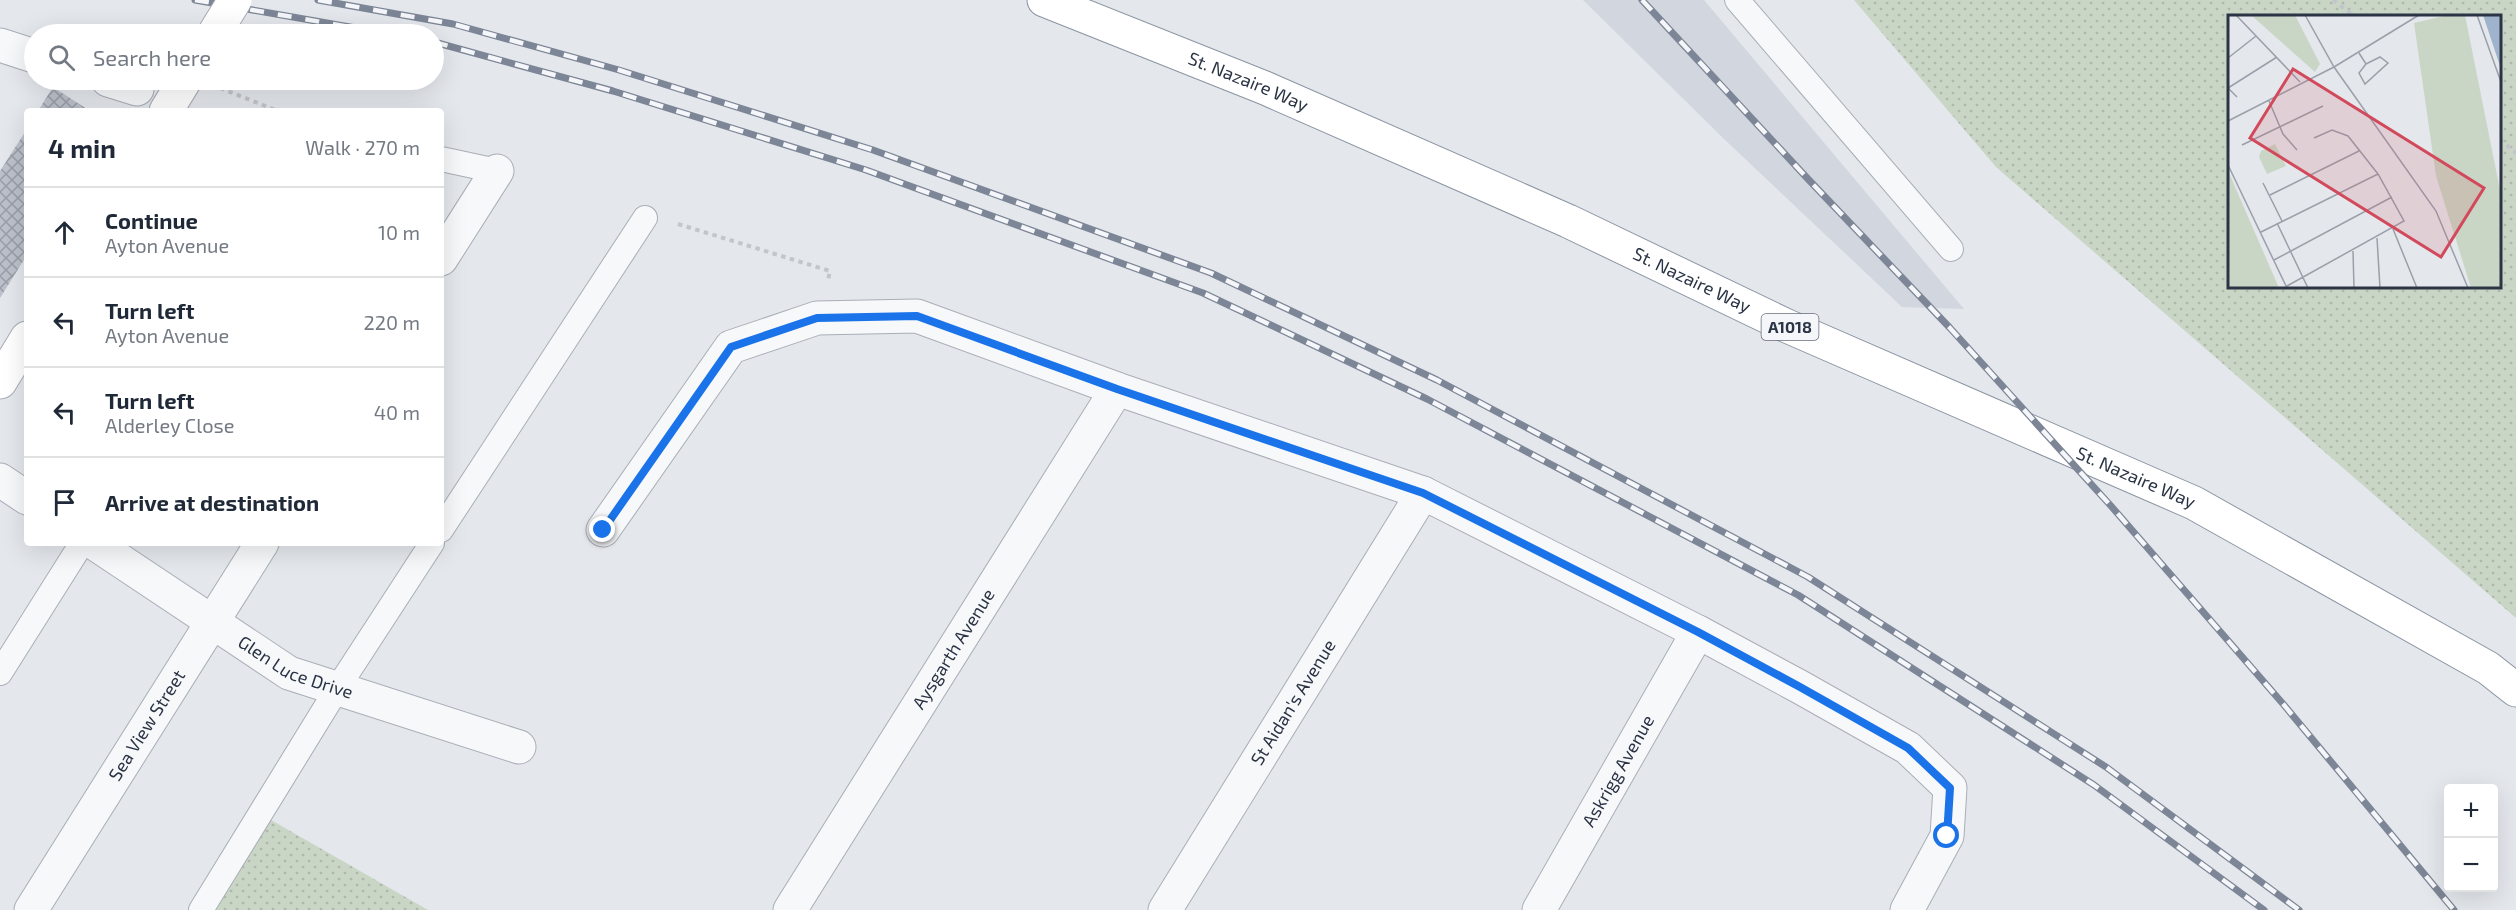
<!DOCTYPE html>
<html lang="en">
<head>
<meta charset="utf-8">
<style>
  body { margin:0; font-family:"Exo 2",sans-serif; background:#f2f2f3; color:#1f2937 }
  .controls { position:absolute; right:18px; bottom:18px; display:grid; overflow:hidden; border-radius:6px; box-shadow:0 6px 24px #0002 }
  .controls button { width:54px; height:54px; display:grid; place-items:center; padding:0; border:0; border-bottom:2px solid #e0e1e3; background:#fff; color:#1f2937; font:30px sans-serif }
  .stop { position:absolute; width:18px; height:18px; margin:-14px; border:4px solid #1a73e8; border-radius:50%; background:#fff }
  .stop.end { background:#1a73e8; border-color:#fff; box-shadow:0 2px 6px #0008 }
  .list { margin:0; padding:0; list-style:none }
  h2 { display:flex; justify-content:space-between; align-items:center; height:78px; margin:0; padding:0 24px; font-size:26px }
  h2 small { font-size:20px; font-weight:400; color:#747a83 }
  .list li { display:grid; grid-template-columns:39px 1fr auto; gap:18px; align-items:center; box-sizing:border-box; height:90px; padding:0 24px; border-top:2px solid #e0e1e3 }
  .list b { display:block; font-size:22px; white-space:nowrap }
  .list p { margin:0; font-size:20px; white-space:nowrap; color:#747a83 }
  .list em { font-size:20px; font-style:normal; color:#747a83 }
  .icon { flex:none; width:33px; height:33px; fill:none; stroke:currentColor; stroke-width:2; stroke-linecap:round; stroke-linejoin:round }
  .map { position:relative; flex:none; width:2516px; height:910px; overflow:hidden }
  .search { position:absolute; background:#fff; box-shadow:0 6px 24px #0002; left:24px; top:24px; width:420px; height:66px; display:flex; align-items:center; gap:15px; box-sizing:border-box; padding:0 21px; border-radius:33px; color:#747a83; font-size:22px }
  .panel { position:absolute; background:#fff; box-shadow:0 6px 24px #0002; left:24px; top:108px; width:420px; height:438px; border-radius:6px }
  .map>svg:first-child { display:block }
</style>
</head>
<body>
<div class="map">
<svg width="2516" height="910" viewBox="0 0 2516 910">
  <defs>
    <pattern id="green-dots" width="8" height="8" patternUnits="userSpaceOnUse" patternTransform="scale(1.5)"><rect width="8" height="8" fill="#c9d6c5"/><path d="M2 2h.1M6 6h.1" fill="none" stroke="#adb8ab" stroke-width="1.8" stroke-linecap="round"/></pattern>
    <pattern id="building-cross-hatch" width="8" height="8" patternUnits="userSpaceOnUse" patternTransform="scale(1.5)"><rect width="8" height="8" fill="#bbc0ca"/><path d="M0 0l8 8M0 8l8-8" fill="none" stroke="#989da6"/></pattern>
  </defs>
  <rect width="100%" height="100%" fill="#e4e7ec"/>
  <!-- built -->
  <path fill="#d2d6de" d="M1583,0h121l260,309 -62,-2 -179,-169z"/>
  <!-- green -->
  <path fill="url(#green-dots)" fill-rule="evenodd" d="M1854,0h662v618l-520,-451zM2230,16h270v270h-270z
    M271,820l157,90h-212z"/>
  <!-- building -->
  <path fill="url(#building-cross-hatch)" d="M53,87l37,24h-52z
    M27,129v126l-27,43v-127z"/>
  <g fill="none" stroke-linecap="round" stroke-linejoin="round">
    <defs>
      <path id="lane" d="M1737,0l214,249
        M441,159l56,12
        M441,530l204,-312
        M0,673l82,-130
        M201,910l136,-221 95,-146"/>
      <g id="street">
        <path d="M0,45l34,11"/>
        <path d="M108,80l29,9"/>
        <path d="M441,259l56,-88"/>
        <path d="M0,480l27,18"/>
        <path d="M603,530l128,-183 86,-29 100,-2 200,73 306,104 275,139 102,55 108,61 42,40 -3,48 -40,74"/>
        <path id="s1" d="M94,543l195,130 230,74"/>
        <path id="s2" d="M31,910l231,-367"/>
        <path id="s3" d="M790,910l327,-521"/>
        <path id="s4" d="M1165,910l258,-417"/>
        <path id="s5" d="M1539,910l159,-278"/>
      </g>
      <path id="secondary" d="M166,111l19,-31
        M0,382l27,-44"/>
      <g id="highway">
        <path id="s6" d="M1044,0l221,88 303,133 219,105 407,177 294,165 28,22"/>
      </g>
    </defs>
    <!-- lane casing -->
    <use href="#lane" stroke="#a9aeb7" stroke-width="26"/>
    <!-- street casing -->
    <use href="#street" stroke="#a9aeb7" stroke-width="35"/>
    <!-- secondary casing -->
    <use href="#secondary" stroke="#a9aeb7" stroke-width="35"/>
    <!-- highway casing -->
    <use href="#highway" stroke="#8b94a3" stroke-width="35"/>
    <!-- path -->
    <path stroke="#c2c5cb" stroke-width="4" stroke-dasharray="4.5 4.5" stroke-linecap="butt" d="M2333,0l21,16
      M220,88l58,23
      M2500,139l16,14
      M678,224l152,47 -2,9"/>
    <!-- lane -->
    <use href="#lane" stroke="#f7f8fa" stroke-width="24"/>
    <!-- street -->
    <use href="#street" stroke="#f7f8fa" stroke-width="33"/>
    <!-- secondary -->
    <use href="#secondary" stroke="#fff" stroke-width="33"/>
    <!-- highway -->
    <use href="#highway" stroke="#fff" stroke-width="33"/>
    <defs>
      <path id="rail" d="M195,0l195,34
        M318,0l135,24 166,46 254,80 338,123 226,107 371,197 298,190 193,143
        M1642,0l166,179 142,149 161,178 173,199 170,205
        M434,42l179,49 253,79 337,123 224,106 371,196 296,190 170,125"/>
    </defs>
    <!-- rail casing -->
    <use href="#rail" stroke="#7d8696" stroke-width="7"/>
    <!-- rail -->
    <use href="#rail" stroke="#f4f6f9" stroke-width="4.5" stroke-dasharray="14" stroke-linecap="butt"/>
    <defs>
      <path id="secondary-bridge" d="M214,34l21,-34"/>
    </defs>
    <!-- secondary-bridge casing -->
    <use href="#secondary-bridge" stroke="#a9aeb7" stroke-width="35" stroke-linecap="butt"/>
    <!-- secondary-bridge -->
    <use href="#secondary-bridge" stroke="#fff" stroke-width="33"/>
  </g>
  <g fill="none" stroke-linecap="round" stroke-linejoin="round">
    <!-- route -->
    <path stroke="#1a73e8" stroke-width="8" d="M603,530l128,-183 86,-29 100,-2 200,73 306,104 275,139 102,55 108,61 42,40 -3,48"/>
  </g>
  <g text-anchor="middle" stroke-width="6" stroke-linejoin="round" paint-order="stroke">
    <!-- shield labels -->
    <rect fill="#f4f6f9" stroke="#676e7b" stroke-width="1.5" x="1761.5" y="314" width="57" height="26" rx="4.5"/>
    <g font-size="16" font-weight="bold" fill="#2b3445">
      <text x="1790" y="333">A1018</text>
    </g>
    <!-- street labels -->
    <g font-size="18" fill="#2b3445" stroke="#f4f6f9">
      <text dy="6" stroke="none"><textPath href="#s6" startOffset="220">St. Nazaire Way</textPath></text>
      <text dy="6" stroke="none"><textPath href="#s6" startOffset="706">St. Nazaire Way</textPath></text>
      <text dy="6" stroke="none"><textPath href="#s6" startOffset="1192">St. Nazaire Way</textPath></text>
      <text dy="6" stroke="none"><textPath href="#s3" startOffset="308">Aysgarth Avenue</textPath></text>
      <text dy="6" stroke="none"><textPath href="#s1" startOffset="238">Glen Luce Drive</textPath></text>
      <text dy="6" stroke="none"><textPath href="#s4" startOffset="244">St Aidan's Avenue</textPath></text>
      <text dy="6" stroke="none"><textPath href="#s2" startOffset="218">Sea View Street</textPath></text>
      <text dy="6" stroke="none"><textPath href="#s5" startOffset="160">Askrigg Avenue</textPath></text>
    </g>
  </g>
  <!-- overview -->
  <g transform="translate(2228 15)">
    <rect width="273" height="273" fill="#e4e7ec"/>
    <path d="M23,0h44l25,49 -5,8zM220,0h17l36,180v93h-30l-35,-112 -22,-153zM47,129l11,22 -19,8 -8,-17 2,-6z" fill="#c9d6c5"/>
    <path d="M0,158h1l50,115h-51z" fill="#c9d6c5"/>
    <path d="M255,0h18v54z" fill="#9fb4cc"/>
    <path fill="none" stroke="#9a9fa9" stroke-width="1.5" d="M8,0l64,67M77,0l29,52 102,144 32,77M249,0l24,67M131,38l7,11 14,-7 8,6 -23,21 -6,-11 7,-9M0,43l28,-22M106,52l85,-52M9,82l-9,-9 49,-31M41,86l14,33 14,16M0,106l106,-54M14,130l81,-39M0,150l59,123M35,168l19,38M42,180l89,-44M49,208l31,65M165,214l24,59M33,217l117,-58M149,223l3,50M125,236l1,37M46,245l118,-63M59,271l117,-65 -26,-47 -30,-38 -16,-6 -18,8"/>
    <path fill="#d1495b" fill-opacity="0.15" stroke="#d1495b" stroke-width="3" d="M65,54l191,119 -43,69 -191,-119z"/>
    <rect width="273" height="273" fill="none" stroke="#2b3445" stroke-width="3"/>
  </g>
</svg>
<div class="controls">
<button>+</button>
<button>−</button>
</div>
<div class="stop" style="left:1947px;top:836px"></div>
<div class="stop end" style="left:603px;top:530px"></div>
<div class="search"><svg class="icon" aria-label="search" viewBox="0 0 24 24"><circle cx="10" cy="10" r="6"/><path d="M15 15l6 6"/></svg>Search here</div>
<section class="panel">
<h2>4 min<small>Walk · 270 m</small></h2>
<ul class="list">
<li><svg class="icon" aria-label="ahead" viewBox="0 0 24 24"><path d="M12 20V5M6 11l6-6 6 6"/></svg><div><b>Continue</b><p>Ayton Avenue</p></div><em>10 m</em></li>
<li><svg class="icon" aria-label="left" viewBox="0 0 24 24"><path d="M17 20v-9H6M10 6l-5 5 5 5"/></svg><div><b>Turn left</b><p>Ayton Avenue</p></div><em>220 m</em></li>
<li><svg class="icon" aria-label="left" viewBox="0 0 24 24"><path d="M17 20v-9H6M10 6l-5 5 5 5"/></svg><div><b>Turn left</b><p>Alderley Close</p></div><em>40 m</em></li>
<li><svg class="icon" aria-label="arrive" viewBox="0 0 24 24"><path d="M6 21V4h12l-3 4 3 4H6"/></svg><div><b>Arrive at destination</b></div></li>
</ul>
</section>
</div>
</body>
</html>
